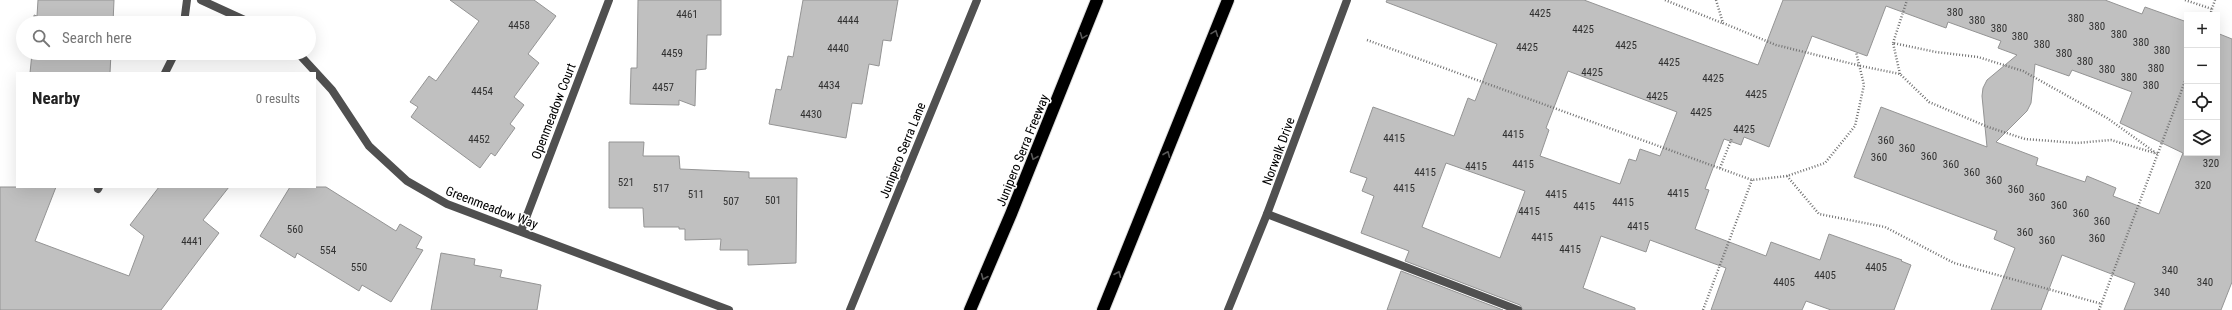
<!DOCTYPE html>
<html lang="en">
<head>
<meta charset="utf-8">
<style>
  body { margin:0; font-family:"Roboto Condensed",sans-serif; background:#f2f2f2; color:#222 }
  .controls { position:absolute; right:12px; top:12px; display:grid; overflow:hidden; border-radius:0px; box-shadow:0 4px 16px #0002 }
  .controls button { width:36px; height:36px; display:grid; place-items:center; padding:0; border:0; border-bottom:1px solid #e0e0e0; background:#fff; color:#222; font:20px sans-serif }
  .list { margin:0; padding:0; list-style:none }
  h2 { display:flex; justify-content:space-between; align-items:center; height:52px; margin:0; padding:0 16px; font-size:17px }
  h2 small { font-size:13px; font-weight:400; color:#767676 }
  .icon { flex:none; width:22px; height:22px; fill:none; stroke:currentColor; stroke-width:2; stroke-linecap:round; stroke-linejoin:round }
  .map { position:relative; flex:none; width:2232px; height:310px; overflow:hidden }
  .search { position:absolute; background:#fff; box-shadow:0 4px 16px #0002; left:16px; top:16px; width:300px; height:44px; display:flex; align-items:center; gap:10px; box-sizing:border-box; padding:0 14px; border-radius:22px; color:#767676; font-size:15px }
  .panel { position:absolute; background:#fff; box-shadow:0 4px 16px #0002; left:16px; top:72px; width:300px; height:116px; border-radius:0px }
  .map>svg:first-child { display:block }
</style>
</head>
<body>
<div class="map">
<svg width="2232" height="310" viewBox="0 0 2232 310">
  <rect width="100%" height="100%" fill="#fff"/>
  <!-- building -->
  <path fill="#c0c0c0" stroke="#949494" fill-rule="evenodd" d="M38,0h76l-1,23h-79v-8l3,1z
    M450,0h84l22,16 -28,38 11,9 -25,34 10,8 -14,19 5,4 -20,28 -4,-3 -11,15 -69,-51 7,-10 -8,-5 19,-26 7,5 43,-60z
    M638,0h83v35h-14l-1,34 -10,1 -1,36 -16,-6v5l-49,-1 1,-36h6z
    M803,0h95l-7,41 -8,-1 -4,26 -10,-2 -7,40 -10,-1 -6,35 -77,-14 7,-35 5,1 7,-34 5,1z
    M1387,0h197l174,65 25,-65h322l37,14 3,-7 42,15v131h30v-120l15,6v243l-11,28h-97l11,-27 -73,-28 -21,55h-50l24,-62 -21,-9 3,-8 -143,-54 27,-70 106,40 -5,-51 1,-8 4,-8 30,-25 -19,-7 3,-7 -53,-19 -2,6 -60,-22 -19,50 -55,-20 -43,111 -25,-10 -3,8 -17,-6 -19,50 4,1 -14,39 71,27 5,-14 49,18 9,-26 73,26 -1,1 10,4 -17,45h-63l-25,-9 -4,9h-91l15,-42 -76,-28 -4,12 -45,-16 -18,52 52,20v2h-112l-3,-5 -115,-44 4,-10 -48,-18 13,-37 -12,-5 5,-13 -17,-6 23,-65 81,29 14,-38 7,3 22,-57 -111,-42zM2035,64l34,12 3,-6 60,22 -12,31 63,30 -24,61 -46,-18 3,-8 -29,-12 -2,6 -49,-17 2,-7 -42,-16 31,-31 4,-8zM1568,71l109,41 -17,44 -20,-7 -4,12 -7,-2 -9,25 -80,-28 9,-26 -3,-2zM1446,163l79,28 -25,67 -78,-31z
    M32,53h79l-1,20h-80z
    M609,142h35l-1,14h36l1,13 69,3v6h48l-1,85 -48,2v-15h-28l1,-11 -36,1v-11h-6v-2h-35l-1,-19h-34z
    M0,187h56l-21,54 94,35 15,-40 -14,-11 29,-38h70l-26,33 16,13 -58,77h-161z
    M290,187h36l70,44 4,-7 22,13 -6,11 7,2 -32,52 -29,-17 -3,6 -62,-38 -2,5 -35,-22z
    M441,253l34,6 -1,6 28,5 -2,7 41,8 -4,25h-106z
    M1401,271l102,39h-116z"/>
  <g fill="none" stroke-linecap="round" stroke-linejoin="round">
    <defs>
      <path id="highway" d="M970,310l41,-96 86,-214
        M1103,310l125,-310"/>
    </defs>
    <!-- highway casing -->
    <use href="#highway" stroke="#dbdbdb" stroke-width="14"/>
    <!-- path -->
    <path stroke="#727272" stroke-width="2.5" stroke-dasharray="1 2" stroke-linecap="butt" d="M1665,0l57,23
      M1716,0l7,23 53,22 85,21 39,8 29,28 59,25 37,12 52,4 34,-3 47,14
      M2185,0l27,9
      M2210,15l5,-15
      M1367,40l385,140 35,-4 38,-13 30,-37 9,-41 -8,-33
      M1893,43l14,-43
      M1900,74l-7,-31 43,9 42,5 45,14 84,47 49,35
      M1720,168l12,-30
      M1787,176l32,38 66,13 69,36 148,41
      M1703,310l49,-130
      M2099,310l88,-234"/>
    <!-- lane -->
    <path stroke="#505050" stroke-width="8" d="M1267,214l251,96"/>
    <!-- street -->
    <path stroke="#505050" stroke-width="8" d="M201,0l50,23
      M184,23l3,-23
      M298,53l34,37 37,56 38,35 40,23 282,106
      M165,73l10,-20
      M98,189l1,-2
      M521,231l88,-231
      M850,310l127,-310
      M1228,310l39,-96 80,-214"/>
    <!-- highway -->
    <use href="#highway" stroke="#000" stroke-width="12"/>
  </g>
  <!-- one-way arrows -->
  <defs><path id="oneway-chevron" d="M-2-3.5L2.5 0L-2 3.5" fill="none" stroke-width="1.6" stroke-linecap="round" stroke-linejoin="round"/></defs>
  <g stroke="#595959">
    <use href="#oneway-chevron" transform="translate(1215 33) rotate(-69)"/>
    <use href="#oneway-chevron" transform="translate(1083 36) rotate(111)"/>
    <use href="#oneway-chevron" transform="translate(1167 154) rotate(-68)"/>
    <use href="#oneway-chevron" transform="translate(1034 157) rotate(112)"/>
    <use href="#oneway-chevron" transform="translate(1118 274) rotate(-67)"/>
    <use href="#oneway-chevron" transform="translate(984 277) rotate(113)"/>
  </g>
  <g text-anchor="middle" stroke-width="3" stroke-linejoin="round" paint-order="stroke">
    <!-- number labels -->
    <g font-size="11" fill="#303030">
      <text x="1955" y="16">380</text>
      <text x="1540" y="17">4425</text>
      <text x="687" y="18">4461</text>
      <text x="2076" y="22">380</text>
      <text x="848" y="24">4444</text>
      <text x="1977" y="24">380</text>
      <text x="519" y="29">4458</text>
      <text x="2097" y="30">380</text>
      <text x="1999" y="32">380</text>
      <text x="1583" y="33">4425</text>
      <text x="2119" y="38">380</text>
      <text x="2020" y="40">380</text>
      <text x="2141" y="46">380</text>
      <text x="2042" y="48">380</text>
      <text x="1626" y="49">4425</text>
      <text x="1527" y="51">4425</text>
      <text x="838" y="52">4440</text>
      <text x="2162" y="54">380</text>
      <text x="672" y="57">4459</text>
      <text x="2064" y="57">380</text>
      <text x="2085" y="65">380</text>
      <text x="1669" y="66">4425</text>
      <text x="2156" y="72">380</text>
      <text x="2107" y="73">380</text>
      <text x="1592" y="76">4425</text>
      <text x="2129" y="81">380</text>
      <text x="1713" y="82">4425</text>
      <text x="829" y="89">4434</text>
      <text x="2151" y="89">380</text>
      <text x="663" y="91">4457</text>
      <text x="482" y="95">4454</text>
      <text x="1756" y="98">4425</text>
      <text x="1657" y="100">4425</text>
      <text x="1701" y="116">4425</text>
      <text x="811" y="118">4430</text>
      <text x="1744" y="133">4425</text>
      <text x="1513" y="138">4415</text>
      <text x="1394" y="142">4415</text>
      <text x="479" y="143">4452</text>
      <text x="1886" y="144">360</text>
      <text x="1907" y="152">360</text>
      <text x="1929" y="160">360</text>
      <text x="1879" y="161">360</text>
      <text x="2211" y="167">320</text>
      <text x="1523" y="168">4415</text>
      <text x="1951" y="168">360</text>
      <text x="1476" y="170">4415</text>
      <text x="1425" y="176">4415</text>
      <text x="1972" y="176">360</text>
      <text x="1994" y="184">360</text>
      <text x="626" y="186">521</text>
      <text x="2203" y="189">320</text>
      <text x="661" y="192">517</text>
      <text x="1404" y="192">4415</text>
      <text x="2016" y="193">360</text>
      <text x="1678" y="197">4415</text>
      <text x="696" y="198">511</text>
      <text x="1556" y="198">4415</text>
      <text x="2037" y="201">360</text>
      <text x="773" y="204">501</text>
      <text x="731" y="205">507</text>
      <text x="1623" y="206">4415</text>
      <text x="2059" y="209">360</text>
      <text x="1584" y="210">4415</text>
      <text x="1529" y="215">4415</text>
      <text x="2081" y="217">360</text>
      <text x="2102" y="225">360</text>
      <text x="1638" y="230">4415</text>
      <text x="295" y="233">560</text>
      <text x="2025" y="236">360</text>
      <text x="1542" y="241">4415</text>
      <text x="2097" y="242">360</text>
      <text x="2047" y="244">360</text>
      <text x="192" y="245">4441</text>
      <text x="1570" y="253">4415</text>
      <text x="328" y="254">554</text>
      <text x="359" y="271">550</text>
      <text x="1876" y="271">4405</text>
      <text x="2170" y="274">340</text>
      <text x="1825" y="279">4405</text>
      <text x="1784" y="286">4405</text>
      <text x="2205" y="286">340</text>
      <text x="2162" y="296">340</text>
    </g>
    <!-- street labels -->
    <g font-size="13" fill="#000" stroke="#fff">
      <text transform="translate(553 111) rotate(-69)" y="5">Openmeadow Court</text>
      <text transform="translate(902 150) rotate(-68)" y="5">Junipero Serra Lane</text>
      <text transform="translate(1022 150) rotate(-68)" y="5">Junipero Serra Freeway</text>
      <text transform="translate(1278 151) rotate(-70)" y="5">Norwalk Drive</text>
      <text transform="translate(492 207) rotate(21)" y="5">Greenmeadow Way</text>
    </g>
  </g>
</svg>
<div class="controls">
<button>+</button>
<button>−</button>
<button><svg class="icon" aria-label="locate" viewBox="0 0 24 24"><circle cx="12" cy="12" r="6"/><path d="M12 2v4M12 18v4M2 12h4M18 12h4"/></svg></button>
<button><svg class="icon" aria-label="layers" viewBox="0 0 24 24"><path d="M12 4l9 5-9 5-9-5zM3 14l9 5 9-5"/></svg></button>
</div>
<div class="search"><svg class="icon" aria-label="search" viewBox="0 0 24 24"><circle cx="10" cy="10" r="6"/><path d="M15 15l6 6"/></svg>Search here</div>
<section class="panel">
<h2>Nearby<small>0 results</small></h2>
<ul class="list">
</ul>
</section>
</div>
</body>
</html>
